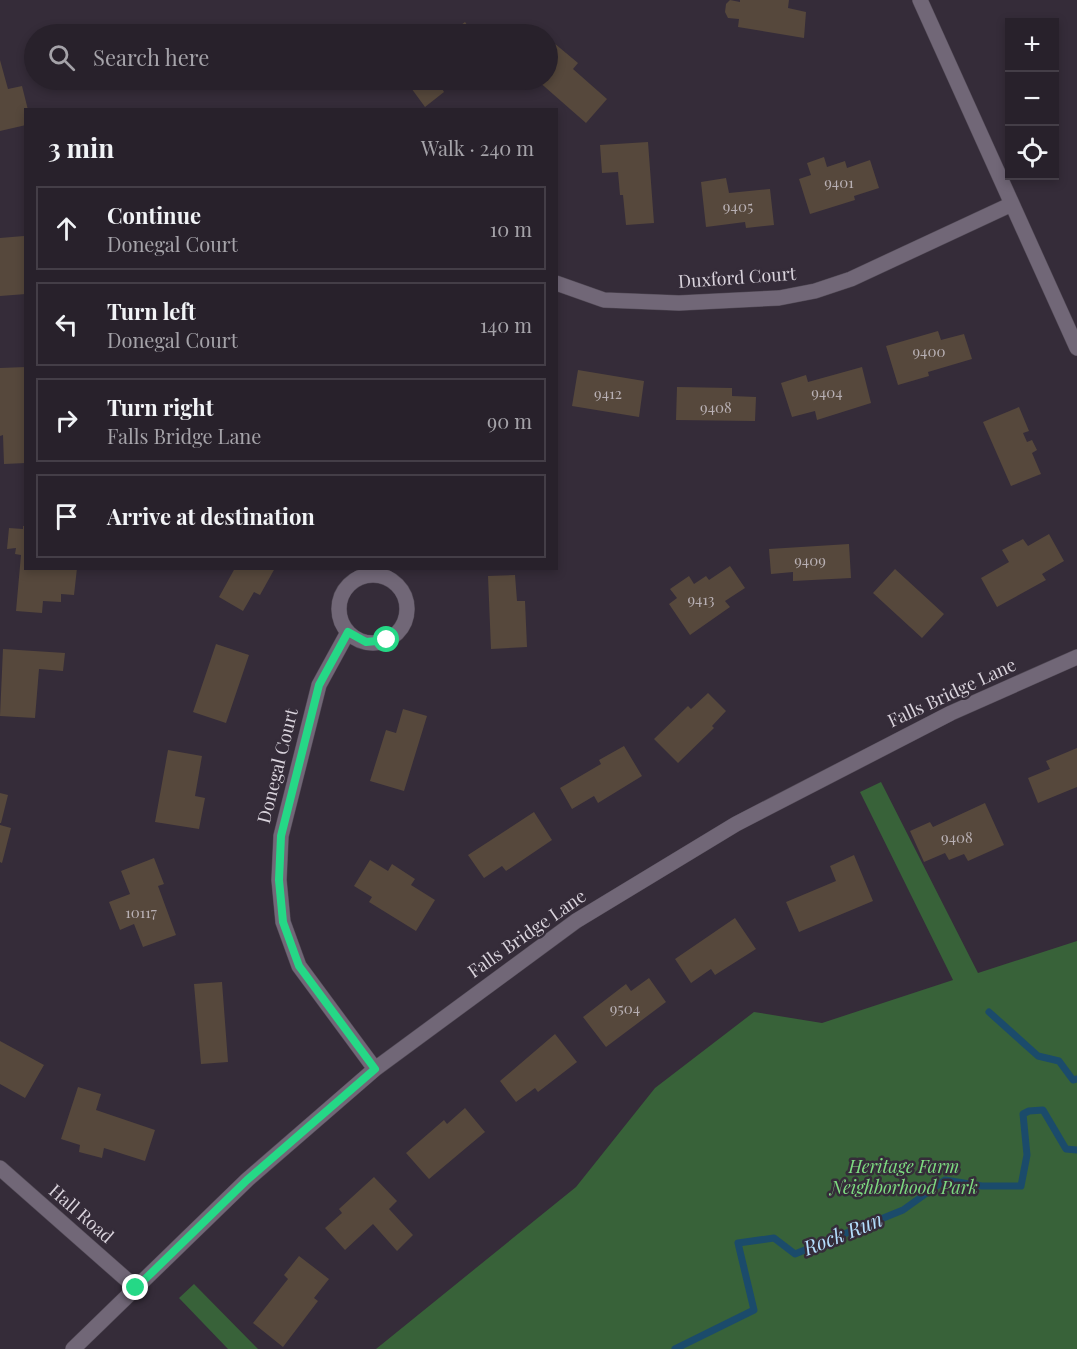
<!DOCTYPE html>
<html lang="en">
<head>
<meta charset="utf-8">
<style>
  body { margin:0; font-family:"Playfair Display",serif; background:#342e37; color:#f1f3f6 }
  .controls { position:absolute; right:18px; top:18px; display:grid; overflow:hidden; border-radius:0px; box-shadow:0 3px 9px #0003 }
  .controls button { width:54px; height:54px; display:grid; place-items:center; padding:0; border:0; border-bottom:2px solid #443e47; background:#28212b; color:#f1f3f6; font:30px sans-serif }
  .stop { position:absolute; width:18px; height:18px; margin:-14px; border:4px solid #25d886; border-radius:50%; background:#fff }
  .stop.end { background:#25d886; border-color:#fff; box-shadow:0 2px 6px #0008 }
  .list { margin:0; padding:0; list-style:none }
  h2 { display:flex; justify-content:space-between; align-items:center; height:78px; margin:0; padding:0 24px; font-size:26px }
  h2 small { font-size:20px; font-weight:400; color:#a5a3a9 }
  .list li { display:grid; grid-template-columns:39px 1fr auto; gap:18px; align-items:center; box-sizing:border-box; height:84px; margin:0 12px 12px; padding:0 12px; border:2px solid #443e47; border-radius:0px }
  .list b { display:block; font-size:22px; white-space:nowrap }
  .list p { margin:0; font-size:20px; white-space:nowrap; color:#a5a3a9 }
  .list em { font-size:20px; font-style:normal; color:#a5a3a9 }
  .icon { flex:none; width:33px; height:33px; fill:none; stroke:currentColor; stroke-width:2; stroke-linecap:round; stroke-linejoin:round }
  .map { position:relative; flex:none; width:1077px; height:1349px; overflow:hidden }
  .search { position:absolute; background:#28212b; box-shadow:0 3px 9px #0003; left:24px; top:24px; width:534px; height:66px; display:flex; align-items:center; gap:15px; box-sizing:border-box; padding:0 21px; border-radius:33px; color:#a5a3a9; font-size:22px }
  .panel { position:absolute; background:#28212b; box-shadow:0 3px 9px #0003; left:24px; top:108px; width:534px; height:462px; border-radius:0px }
  .map>svg:first-child { display:block }
</style>
</head>
<body>
<div class="map">
<svg width="1077" height="1349" viewBox="0 0 1077 1349">
  <rect width="100%" height="100%" fill="#352c39"/>
  <!-- green -->
  <path fill="#386239" d="M881,782l97,191 99,-32v408h-701l200,-162 79,-99 99,-76 68,11 131,-43 -93,-188z
    M194,1284l64,65h-30l-49,-51z"/>
  <g fill="none" stroke-linecap="round" stroke-linejoin="round">
    <!-- stream -->
    <path stroke="#1b4b6b" stroke-width="7" d="M989,1012l49,44 21,5 14,19 4,-1
      M675,1349l79,-39 -16,-67 36,-5 21,16 108,-44 42,-30 37,6h39l6,-31 -4,-41 6,-3 14,-1 23,39 11,1"/>
  </g>
  <!-- building -->
  <path fill="#56483c" d="M730,0l10,2v-2h49l-1,8 18,4 -2,26 -66,-11 1,-8 -11,-1 -3,-6 1,-8z
    M465,22l9,12h-25z
    M554,43l24,20 -5,6 34,30 -21,24 -49,-43h11v-29z
    M0,60l8,29 14,-3 6,24h-2v15l-26,6z
    M397,80h50l-7,5 4,7 -19,15 -19,-26 -5,4z
    M648,142l6,81 -28,2 -3,-30h-3l-2,-23 -16,1 -2,-28z
    M824,157l3,10 18,-6 2,7 23,-8 9,28 -25,8 1,4 -45,14 -11,-35 12,-4 -4,-12z
    M726,178l3,15 41,-4 4,36 -28,3 -1,-6 -39,5 -5,-45z
    M24,236l2,58 -26,2v-58z
    M938,331l3,9 23,-6 8,25 -44,13 1,4 -31,9 -12,-39z
    M26,367v96l-22,1 -1,-29 -3,1v-68z
    M862,367l9,36 -54,17 -2,-9 -23,6 -11,-34 25,-8 2,7z
    M578,370l66,11 -5,36 -67,-11z
    M677,387l55,1v8l24,1 -1,24 -79,-1z
    M1019,407l10,24 -6,2 4,9 5,-2 5,10 -5,3 9,21 -30,12 -28,-64z
    M23,526h3v42h51l-3,27 -13,-1v8l-18,-1 -1,12 -26,-2 5,-56 -6,-1 1,-6 -9,1 2,-21 14,1z
    M1049,534l15,27 -22,13 4,6 -49,27 -16,-29 28,-16 -7,-12 21,-11 5,7z
    M849,544l2,34 -58,3v-9l-22,2 -2,-25z
    M730,566l15,22 -20,13 5,6 -40,28 -21,-31 8,-6 -7,-9 19,-13 5,8 12,-8 3,4z
    M235,568h40l-15,27 -6,-3 -11,19 -24,-14z
    M895,569l49,45 -22,24 -49,-45z
    M515,575l2,26h8l2,46 -36,2 -3,-73z
    M216,644l33,11 -23,68 -33,-11z
    M3,649l62,4 -2,18 -24,-2 -4,49 -35,-2z
    M708,693l18,18 -14,15 2,2 -36,35 -24,-24 34,-33 3,3z
    M403,709l24,7 -23,75 -34,-10 16,-51 10,3z
    M624,746l18,30 -44,27 -4,-7 -22,13 -12,-21 41,-24 -2,-4z
    M1077,748v39l-39,16 -10,-25 22,-9 -4,-8z
    M168,750l34,6 -7,40 10,2 -6,31 -44,-7z
    M0,793l8,2 -7,28h-1z
    M985,803l19,42 -36,16 -4,-7 -15,6 -4,-7 -21,9 -14,-31 20,-9 3,5z
    M534,812l18,28 -46,31 -4,-5 -18,12 -16,-23z
    M0,825l11,3 -9,35 -2,-1z
    M854,855l19,46 -74,31 -13,-30 50,-21 -6,-15z
    M154,858l10,26 -6,2 18,49 -33,12 -9,-23 -14,6 -11,-28 21,-8 -9,-23z
    M370,860l18,11 4,-7 23,15 -4,6 24,15 -19,31 -47,-29 3,-5 -18,-11z
    M735,918l21,31 -41,26 -4,-6 -20,14 -16,-24z
    M649,978l17,24 -60,45 -23,-30 43,-33 5,7z
    M222,982l6,80 -27,2 -7,-80z
    M555,1034l22,28 -39,30 -3,-4 -19,14 -16,-21z
    M0,1041l44,24 -19,33 -25,-14z
    M78,1087l23,7 -5,16 59,20 -10,31 -41,-13 -2,10 -23,-6 1,-7 -19,-6z
    M465,1108l20,24 -56,47 -23,-26 38,-33 3,4z
    M374,1177l23,24 -8,8 24,26 -16,16 -24,-27 -28,26 -20,-22 17,-15 -3,-4z
    M299,1256l30,23 -15,19 4,3 -35,46 -30,-24 35,-44 -4,-4z"/>
  <g fill="none" stroke-linecap="round" stroke-linejoin="round">
    <defs>
      <path id="minor" d="M920,0l157,348
        M556,283l48,17 75,3 100,-5 36,-7 36,-12 161,-75
        M339 609a34 34 0 1 1 68 0a34 34 0 1 1-68 0Z
        M348,632l-29,53 -38,151 -2,44 4,42 16,44 76,103
        M0,1168l136,120
        M73,1349l174,-169 128,-111 201,-148 160,-97 215,-111 126,-56"/>
    </defs>
    <!-- minor casing -->
    <use href="#minor" stroke="#514955" stroke-width="16"/>
    <!-- minor -->
    <use href="#minor" stroke="#716777" stroke-width="15"/>
  </g>
  <g fill="none" stroke-linecap="round" stroke-linejoin="round">
    <!-- route -->
    <path stroke="#25d886" stroke-width="8" d="M136,1288l111,-108 128,-111 -76,-103 -16,-44 -4,-42 2,-44 38,-151 29,-53 18,10 21,-2"/>
  </g>
  <g text-anchor="middle" stroke-width="5" stroke-linejoin="round" paint-order="stroke">
    <!-- number labels -->
    <g font-size="15" fill="#b8b0b4">
      <text x="839" y="188">9401</text>
      <text x="738" y="212">9405</text>
      <text x="929" y="357">9400</text>
      <text x="827" y="398">9404</text>
      <text x="608" y="399">9412</text>
      <text x="716" y="413">9408</text>
      <text x="810" y="566">9409</text>
      <text x="701" y="605">9413</text>
      <text x="957" y="843">9408</text>
      <text x="141" y="918">10117</text>
      <text x="625" y="1014">9504</text>
    </g>
    <!-- street labels -->
    <g font-size="18" fill="#d9d3dc" stroke="#352c39">
      <text transform="translate(737 278) rotate(-4)" y="6">Duxford Court</text>
      <text transform="translate(952 693) rotate(-25)" y="6">Falls Bridge Lane</text>
      <text transform="translate(278 766) rotate(-76)" y="6">Donegal Court</text>
      <text transform="translate(527 934) rotate(-35)" y="6">Falls Bridge Lane</text>
      <text transform="translate(81 1214) rotate(41)" y="6">Hall Road</text>
    </g>
    <!-- park labels -->
    <g font-size="18" font-style="italic" fill="#7dda80" stroke="#352c39">
      <text x="904" y="1173">Heritage Farm<tspan x="904" dy="21">Neighborhood Park</tspan></text>
    </g>
    <!-- water labels -->
    <g font-size="20" font-style="italic" fill="#b5dffe" stroke="#352c39">
      <text transform="translate(843 1234) rotate(-22)" y="7">Rock Run</text>
    </g>
  </g>
</svg>
<div class="controls">
<button>+</button>
<button>−</button>
<button><svg class="icon" aria-label="locate" viewBox="0 0 24 24"><circle cx="12" cy="12" r="6"/><path d="M12 2v4M12 18v4M2 12h4M18 12h4"/></svg></button>
</div>
<div class="stop" style="left:387px;top:640px"></div>
<div class="stop end" style="left:136px;top:1288px"></div>
<div class="search"><svg class="icon" aria-label="search" viewBox="0 0 24 24"><circle cx="10" cy="10" r="6"/><path d="M15 15l6 6"/></svg>Search here</div>
<section class="panel">
<h2>3 min<small>Walk · 240 m</small></h2>
<ul class="list">
<li><svg class="icon" aria-label="ahead" viewBox="0 0 24 24"><path d="M12 20V5M6 11l6-6 6 6"/></svg><div><b>Continue</b><p>Donegal Court</p></div><em>10 m</em></li>
<li><svg class="icon" aria-label="left" viewBox="0 0 24 24"><path d="M17 20v-9H6M10 6l-5 5 5 5"/></svg><div><b>Turn left</b><p>Donegal Court</p></div><em>140 m</em></li>
<li><svg class="icon" aria-label="right" viewBox="0 0 24 24"><path d="M7 20v-9h11M14 6l5 5-5 5"/></svg><div><b>Turn right</b><p>Falls Bridge Lane</p></div><em>90 m</em></li>
<li><svg class="icon" aria-label="arrive" viewBox="0 0 24 24"><path d="M6 21V4h12l-3 4 3 4H6"/></svg><div><b>Arrive at destination</b></div></li>
</ul>
</section>
</div>
</body>
</html>
